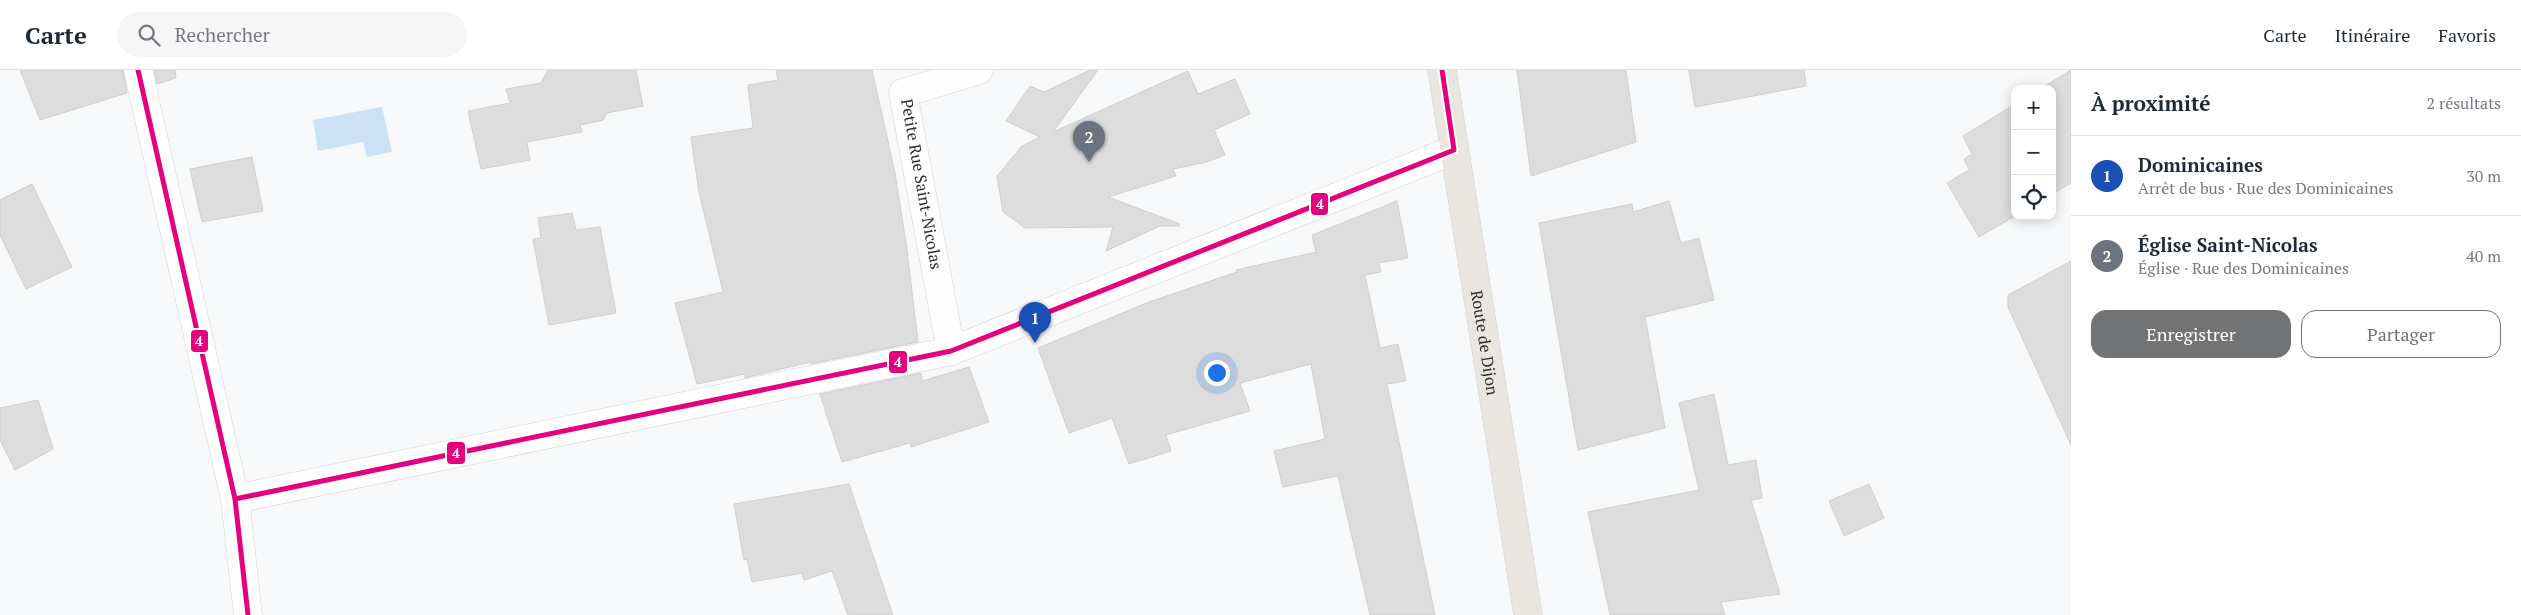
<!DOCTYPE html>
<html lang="fr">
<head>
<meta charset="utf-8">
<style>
  body { margin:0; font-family:"PT Serif",serif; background:#f6f6f7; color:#1f2937 }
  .controls { position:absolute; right:15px; top:15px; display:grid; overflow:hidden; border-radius:10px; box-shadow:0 2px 12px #0003 }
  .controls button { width:45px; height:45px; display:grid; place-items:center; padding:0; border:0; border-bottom:1px solid #e0e1e3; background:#fff; color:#1f2937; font:25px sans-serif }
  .you { position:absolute; left:1216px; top:302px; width:18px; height:18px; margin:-12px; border:4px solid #fff; border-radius:50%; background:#1a73e8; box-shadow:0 0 0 8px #1a73e833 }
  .badge { display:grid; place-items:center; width:32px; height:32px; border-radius:50%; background:#727375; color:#fff; font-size:16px; font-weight:700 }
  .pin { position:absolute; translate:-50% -41px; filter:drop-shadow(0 1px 2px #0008) }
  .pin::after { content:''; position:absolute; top:26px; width:18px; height:15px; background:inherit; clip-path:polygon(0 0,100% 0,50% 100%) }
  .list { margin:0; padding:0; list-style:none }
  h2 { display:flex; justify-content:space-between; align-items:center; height:65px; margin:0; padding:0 20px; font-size:21px }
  h2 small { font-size:16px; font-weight:400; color:#747a83 }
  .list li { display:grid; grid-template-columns:32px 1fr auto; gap:15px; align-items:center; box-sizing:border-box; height:80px; padding:0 20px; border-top:1px solid #e0e1e3 }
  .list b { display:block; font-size:19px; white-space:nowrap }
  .list p { margin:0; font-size:16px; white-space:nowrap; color:#747a83 }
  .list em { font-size:16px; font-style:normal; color:#747a83 }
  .actions { display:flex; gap:10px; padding:15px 20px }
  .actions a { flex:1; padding:11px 0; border:1px solid #727375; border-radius:15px; text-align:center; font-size:18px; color:#727375 }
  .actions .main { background:#727375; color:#fff }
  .icon { flex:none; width:28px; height:28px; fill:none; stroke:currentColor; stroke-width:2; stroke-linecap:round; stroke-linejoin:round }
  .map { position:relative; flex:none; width:2071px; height:545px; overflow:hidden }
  header { display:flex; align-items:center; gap:30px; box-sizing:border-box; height:70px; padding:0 25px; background:#fff; border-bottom:1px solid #e0e1e3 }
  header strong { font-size:24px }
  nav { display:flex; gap:28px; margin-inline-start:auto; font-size:18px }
  .search { width:350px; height:45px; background:#f6f6f7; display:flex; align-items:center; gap:12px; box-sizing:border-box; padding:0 18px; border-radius:28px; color:#747a83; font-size:19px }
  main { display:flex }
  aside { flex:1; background:#fff }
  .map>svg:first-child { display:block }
</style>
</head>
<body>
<header>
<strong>Carte</strong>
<div class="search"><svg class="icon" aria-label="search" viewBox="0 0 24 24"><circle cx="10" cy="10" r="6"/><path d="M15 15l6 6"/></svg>Rechercher</div>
<nav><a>Carte</a><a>Itinéraire</a><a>Favoris</a></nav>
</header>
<main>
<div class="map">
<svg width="2071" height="545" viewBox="0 0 2071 545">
  <rect width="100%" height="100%" fill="#f6f8fa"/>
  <!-- water -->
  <path fill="#cbe1f6" d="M382,37l10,45 -25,5 -4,-15 -45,9 -5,-31z"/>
  <!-- building -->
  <path fill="#ddddde" stroke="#cecfcf" d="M20,0h103l4,23 -87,27z
    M154,0h21l1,8 -19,6z
    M548,0h88l7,36 -36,7 -4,7 -23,5 2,7 -55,10 3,18 -49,9 -13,-58 42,-8 -4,-14 35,-6z
    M776,0h96l23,103 12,77 11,92 -108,22v-2l-65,16v-4l-48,10 -22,-81 48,-11 -24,-100 -8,-55 62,-9 -5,-43 30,-5z
    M1090,0h8l-45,62 135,-61 10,23 37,-15 15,35 -36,16 11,25 -18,7 -34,7 3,7 -68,21 72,27 -1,2h-19l-54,25 7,-24 -88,1 -22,-16 -6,-36 25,-30 18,-9 -34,-16 24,-35 14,6z
    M1517,0h109l10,72 -105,34z
    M1689,0h115l2,16 -111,21z
    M2071,0v113l-19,11v-105h-12z
    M2015,34v112l-36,21 -32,-54 22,-13 -5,-11 8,-5 -9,-18z
    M252,87l11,54 -61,11 -12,-53z
    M32,114l40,83 -46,22 -26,-54v-35z
    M1397,131l11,57 -29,5 2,9 -16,3 15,73 18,-4 8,37 -19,3 48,231h-65l-32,-139 -55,11 -9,-36 51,-12 -14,-75 -71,19 10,28 -84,24 5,16 -42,13 -17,-46 -43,15 -31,-85 111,-46 88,-30 -1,-2 80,-18 -4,-17z
    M1669,131l12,42 18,-5 15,62 -69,17 20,111 -87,22 -39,-227 93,-19 1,8z
    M572,143l4,17 24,-3 16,86 -67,12 -16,-86 8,-1 -3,-20z
    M2071,191v184l-63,-138v-12z
    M969,297l20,55 -78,25 -1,-4 -68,19 -22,-68 101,-21 1,8z
    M1714,324l14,71 28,-5 6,38 -11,2 29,94 -59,8 4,13h-115l-22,-103 111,-22 -20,-87z
    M38,330l15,49 -38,21 -15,-30v-32z
    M849,414l44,131h-45l-16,-44 -28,9 -2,-7 -50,9 -5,-23 -3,1 -10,-56z
    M1869,414l15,34 -40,18 -15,-35z"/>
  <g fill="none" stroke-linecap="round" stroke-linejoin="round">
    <defs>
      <path id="street" d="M951,281l-48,-258 76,-23
        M235,429l716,-148 503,-201"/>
      <path id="secondary" d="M138,0l97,429 13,116"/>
      <g id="primary">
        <path id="s1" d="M1442,0l86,545"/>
      </g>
    </defs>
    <!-- street casing -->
    <use href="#street" stroke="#d2d4d5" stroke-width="29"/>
    <!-- secondary casing -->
    <use href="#secondary" stroke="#d2d4d5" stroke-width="29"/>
    <!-- primary casing -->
    <use href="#primary" stroke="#d1d2d3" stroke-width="29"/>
    <!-- street -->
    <use href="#street" stroke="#fefefe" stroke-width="28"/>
    <!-- secondary -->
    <use href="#secondary" stroke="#fefefe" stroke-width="28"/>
    <!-- primary -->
    <use href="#primary" stroke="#e9e5e0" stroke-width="28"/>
    <defs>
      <path id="bus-1" d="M138,0l97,429 13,116
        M235,429l716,-148 503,-201 -12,-80"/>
    </defs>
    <!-- bus-1 casing -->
    <use href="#bus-1" stroke="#fff" stroke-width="9"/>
    <!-- bus-1 -->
    <use href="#bus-1" stroke="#e5007d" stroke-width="5"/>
  </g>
  <g text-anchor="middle" stroke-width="4" stroke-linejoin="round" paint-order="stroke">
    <!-- street labels -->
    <g font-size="16" fill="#2b2c2d" stroke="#fff">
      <text transform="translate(922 114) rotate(80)" y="6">Petite Rue Saint-Nicolas</text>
      <text dy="6" stroke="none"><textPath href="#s1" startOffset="276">Route de Dijon</textPath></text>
    </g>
  </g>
  <g stroke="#fff" stroke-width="2">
    <rect x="1310" y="122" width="19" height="24" rx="5" fill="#e5007d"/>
    <rect x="190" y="259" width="19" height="24" rx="5" fill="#e5007d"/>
    <rect x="888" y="280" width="20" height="24" rx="5" fill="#e5007d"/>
    <rect x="446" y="371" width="20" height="24" rx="5" fill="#e5007d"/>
  </g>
  <g font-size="14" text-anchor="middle" font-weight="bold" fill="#fff">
    <text x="1320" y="139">4</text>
    <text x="199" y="276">4</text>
    <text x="898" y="297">4</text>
    <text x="456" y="388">4</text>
  </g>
</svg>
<div class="controls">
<button>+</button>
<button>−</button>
<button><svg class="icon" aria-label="locate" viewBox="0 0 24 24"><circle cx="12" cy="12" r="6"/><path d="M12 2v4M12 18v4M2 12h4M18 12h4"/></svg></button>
</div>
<div class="you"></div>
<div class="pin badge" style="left:1035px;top:273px;background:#1a4fb4">1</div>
<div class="pin badge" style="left:1089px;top:92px;background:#6b7280">2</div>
</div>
<aside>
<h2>À proximité<small>2 résultats</small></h2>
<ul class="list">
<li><span class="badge" style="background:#1a4fb4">1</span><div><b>Dominicaines</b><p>Arrêt de bus · Rue des Dominicaines</p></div><em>30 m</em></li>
<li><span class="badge" style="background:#6b7280">2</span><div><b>Église Saint-Nicolas</b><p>Église · Rue des Dominicaines</p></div><em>40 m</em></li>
</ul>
<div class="actions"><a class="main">Enregistrer</a><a>Partager</a></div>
</aside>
</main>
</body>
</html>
